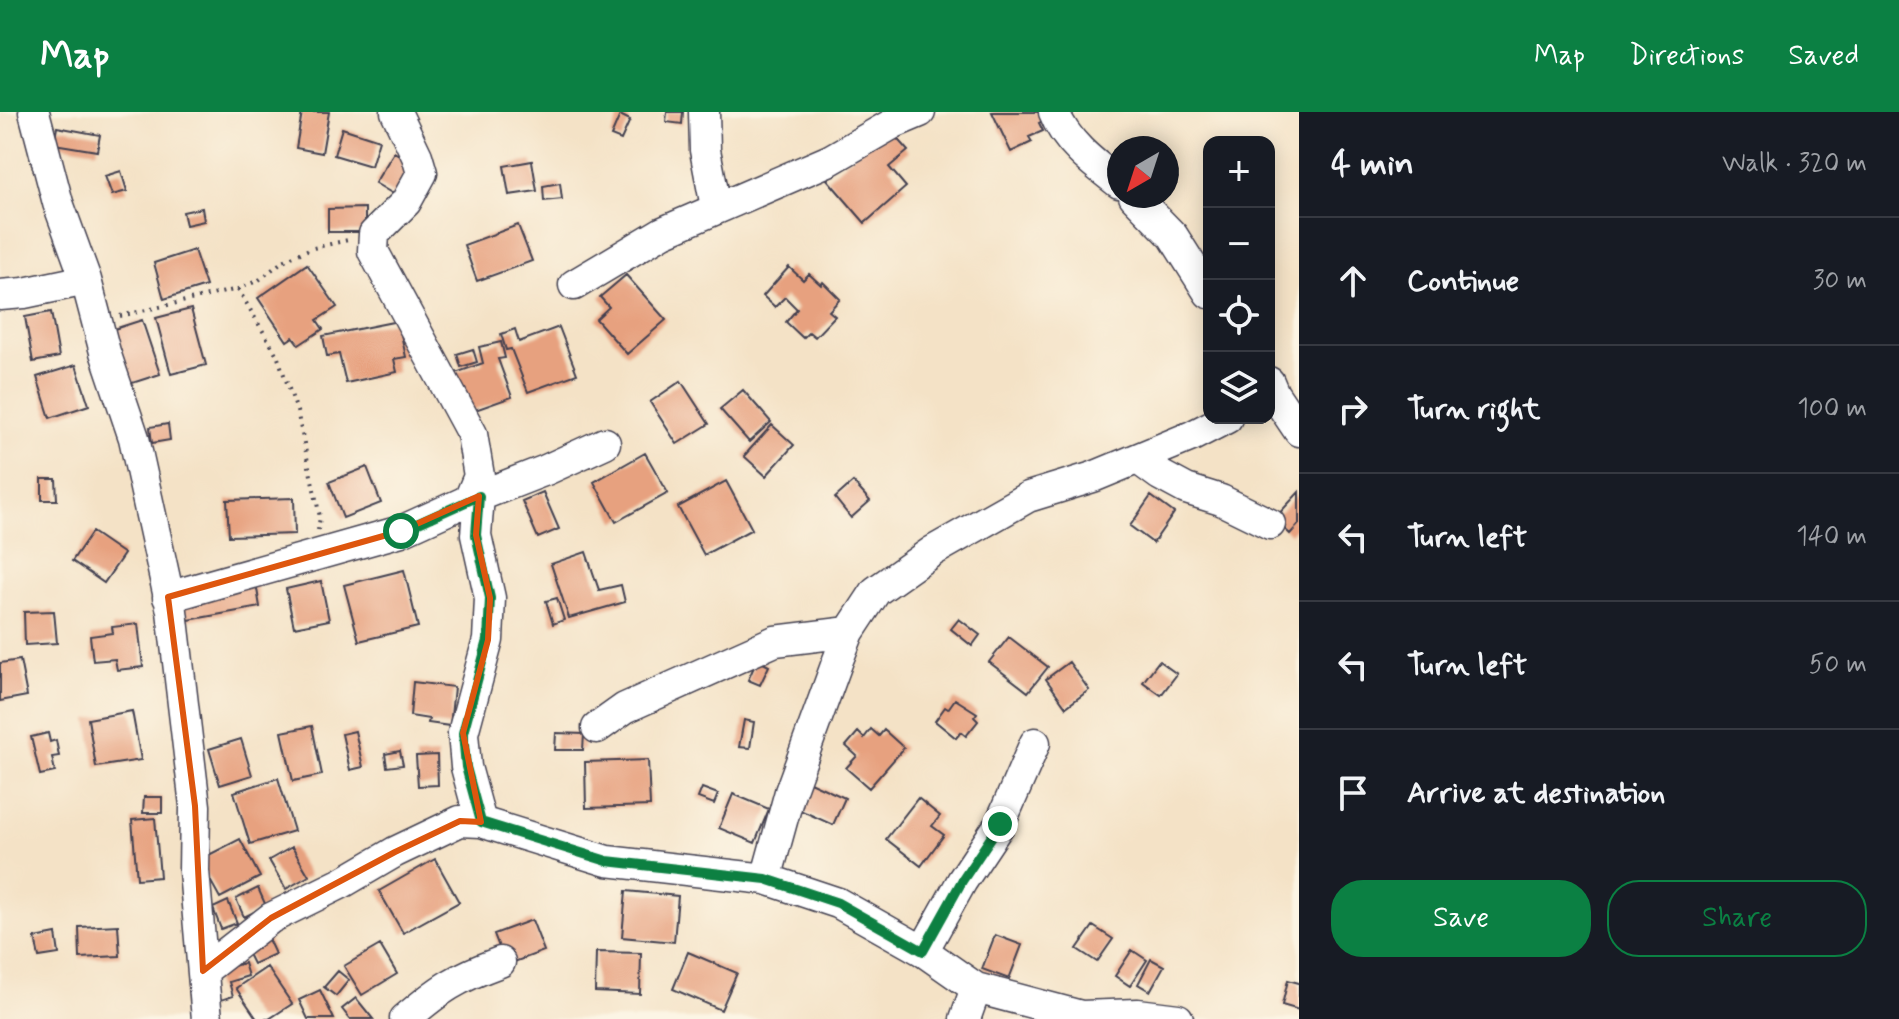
<!DOCTYPE html>
<html lang="en">
<head>
<meta charset="utf-8">
<style>
  body { margin:0; font-family:Mynerve,sans-serif; background:#242831; color:#f1f3f6 }
  .controls { position:absolute; right:24px; top:24px; display:grid; overflow:hidden; border-radius:16px; box-shadow:0 4px 20px #0003 }
  .controls button { width:72px; height:72px; display:grid; place-items:center; padding:0; border:0; border-bottom:2px solid #363941; background:#171b24; color:#f1f3f6; font:40px sans-serif }
  .compass { position:absolute; left:1107px; top:24px; width:72px; height:72px; border-radius:50%; background:#171b24; box-shadow:0 4px 20px #0003; rotate:219deg }
  .stop { position:absolute; width:24px; height:24px; margin:-18px; border:6px solid #0b8043; border-radius:50%; background:#fff }
  .stop.end { background:#0b8043; border-color:#fff; box-shadow:0 2px 8px #0008 }
  .list { margin:0; padding:0; list-style:none }
  h2 { display:flex; justify-content:space-between; align-items:center; height:104px; margin:0; padding:0 32px; font-size:34px }
  h2 small { font-size:26px; font-weight:400; color:#9ea1a6 }
  .list li { display:grid; grid-template-columns:52px 1fr auto; gap:24px; align-items:center; box-sizing:border-box; height:128px; padding:0 32px; border-top:2px solid #363941 }
  .list b { display:block; font-size:30px; white-space:nowrap }
  .list em { font-size:26px; font-style:normal; color:#9ea1a6 }
  .actions { display:flex; gap:16px; padding:24px 32px }
  .actions a { flex:1; padding:18px 0; border:2px solid #0b8043; border-radius:32px; text-align:center; font-size:28px; color:#0b8043 }
  .actions .main { background:#0b8043; color:#fff }
  .icon { flex:none; width:44px; height:44px; fill:none; stroke:currentColor; stroke-width:2; stroke-linecap:round; stroke-linejoin:round }
  .map { position:relative; flex:none; width:1299px; height:907px; overflow:hidden }
  header { display:flex; align-items:center; gap:48px; box-sizing:border-box; height:112px; padding:0 40px; background:#0b8043; color:#fff }
  header strong { font-size:38px }
  nav { display:flex; gap:44px; margin-inline-start:auto; font-size:28px }
  main { display:flex }
  aside { flex:1; background:#171b24 }
  .map>svg:first-child { display:block }
</style>
</head>
<body>
<header>
<strong>Map</strong>
<nav><a>Map</a><a>Directions</a><a>Saved</a></nav>
</header>
<main>
<div class="map">
<svg width="1299" height="907" viewBox="0 0 1299 907">
  <rect width="100%" height="100%" fill="#fcf5e5"/>
  <filter id="ink" filterUnits="userSpaceOnUse"><feTurbulence type="fractalNoise" baseFrequency=".0125" numOctaves="2"/><feDisplacementMap in="SourceGraphic" scale="16" xChannelSelector="R" yChannelSelector="G"/><feConvolveMatrix kernelMatrix="1 2 1 2 8 2 1 2 1" color-interpolation-filters="sRGB"/></filter>
  <filter id="wash" filterUnits="userSpaceOnUse"><feTurbulence type="fractalNoise" baseFrequency=".006" numOctaves="4" result="noise"/><feDisplacementMap in="SourceGraphic" scale="32" xChannelSelector="R" yChannelSelector="G"/><feGaussianBlur stdDeviation="1.8" result="paint"/><feColorMatrix in="noise" values="0 0 0 0 0 0 0 0 0 0 0 0 0 0 0 0 0 1.4 0 .05"/><feComposite in="paint" operator="in"/></filter>
  <g filter="url(#wash)">
    <rect width="100%" height="100%" fill="#f4e2c6"/>
    <g id="blocks">
      <!-- building -->
      <path fill="#e7a17f" d="M302,0h27l-7,41 -26,-5z
        M667,0h16l-1,12 -16,-2z
        M992,0h52l3,7 -8,4 4,8 -14,6 3,5 -21,10z
        M620,3l10,5 -9,20 -10,-4z
        M57,15l43,8 -3,16 -43,-7z
        M342,16l37,12 -8,26 -37,-11z
        M892,21l16,18 -19,16 17,20 -41,36 -38,-44 41,-36z
        M394,40l20,12 -19,31 -20,-12z
        M532,49l5,30 -28,4 -5,-29z
        M121,59l6,20 -15,4 -7,-19z
        M560,71l2,16 -18,2 -1,-15z
        M202,96l2,13 -18,4 -3,-13z
        M365,96v24h-37v-23z
        M518,113l14,36 -55,20 -13,-36z
        M194,138l12,36 -42,13 -10,-36z
        M307,152l30,43 -20,13 6,9 -24,16 -6,-8 -6,4 -29,-43z
        M789,155l14,13 6,-6 12,11 2,-3 17,17 -11,12 6,5 -20,21 -6,-5 -6,6 -17,-16 11,-13 -12,-12 -10,10 -12,-11z
        M626,163l40,45 -39,34 -31,-35 13,-12 -9,-10z
        M191,197l15,56 -35,9 -15,-56z
        M51,200l8,45 -26,5 -8,-45z
        M142,208l18,54 -34,11 -18,-54z
        M398,209l8,36 -12,2 3,13 -51,11 -7,-29 -12,2 -4,-20z
        M559,215l18,47 -49,18 -17,-43 -5,1 -5,-16 14,-5 4,13z
        M501,230l4,16 -7,1 14,38 -48,17 -14,-39 33,-12 -4,-16z
        M473,237l4,13 -16,5 -4,-13z
        M76,253l13,40 -39,13 -13,-41z
        M681,269l28,43 -32,20 -27,-42z
        M743,278l28,32 -22,20 -29,-33z
        M168,312l2,16 -18,3 -2,-16z
        M772,313l22,20 -28,31 -22,-20z
        M645,341l23,40 -52,29 -22,-40z
        M367,355l14,36 -38,15 -14,-36z
        M42,367h14l1,21h-15z
        M726,369l26,48 -48,26 -26,-48z
        M853,370l17,19 -19,17 -16,-20z
        M543,380l16,37 -21,9 -16,-37z
        M1299,380v32l-9,10 -16,-15z
        M1151,384l23,17 -21,30 -23,-17z
        M294,386l1,36 -66,2 -2,-36z
        M92,420l32,22 -20,29 -32,-22z
        M586,440l13,38 22,-5 4,17 -56,16 -18,-54z
        M404,458l14,57 -59,14 -15,-56z
        M321,469l8,39 -35,7 -8,-38z
        M256,471l4,24 -77,14 -4,-25z
        M557,486l7,22 -11,4 -7,-23z
        M54,499l3,32 -32,2 -1,-33z
        M959,507l21,16 -8,11 -21,-17z
        M138,512l5,43 -26,3 -2,-11 -22,2 -3,-25 23,-3 -1,-6z
        M1009,525l39,30 -20,25 -39,-30z
        M20,548l7,36 -27,5v-38z
        M757,548l12,6 -9,19 -12,-5z
        M1159,549l18,13 -16,21 -18,-13z
        M1069,550l20,28 -23,17 -20,-28z
        M413,570l41,5 -4,39 -22,-3 1,-4 -19,-3z
        M955,587l22,14 -3,4 4,4 -12,15 -5,-4 -5,6 -21,-17 10,-14 3,2z
        M132,599l9,49 -45,7 -8,-48z
        M744,608l10,2 -4,26 -11,-1z
        M312,614l10,49 -29,6 -11,-49z
        M871,617l8,7 5,-6 20,18 -35,40 -23,-20 11,-12 -11,-10 12,-14 6,6z
        M355,619l8,36 -13,3 -8,-36z
        M48,621l2,9 6,-2 3,16 -7,1 3,15 -15,3 -9,-38z
        M556,621l28,1 -1,16h-28z
        M241,627l11,36 -32,10 -11,-36z
        M400,639l3,14 -16,2 -2,-13z
        M437,643l1,30 -20,1 -2,-30z
        M648,648l2,46 -64,2 -1,-46z
        M278,666l16,53 -44,13 -16,-52z
        M803,667l42,19 -12,27 -42,-19z
        M702,676l16,6 -4,10 -16,-6z
        M733,682l36,15 -14,34 -36,-15z
        M144,685h18v16h-19z
        M918,686l22,18 -8,10 12,9 -23,31 -35,-27z
        M155,706l5,59 -23,2 -5,-59z
        M240,727l20,38 -40,21 -21,-38z
        M292,735l17,29 -23,13 -17,-29z
        M435,747l24,43 -56,31 -24,-42z
        M258,776l8,18 -22,11 -8,-18z
        M626,779l52,5 -4,46 -52,-5z
        M228,789l9,22 -16,6 -8,-21z
        M532,808l12,31 -38,14 -12,-31z
        M118,813l2,31 -40,2 -1,-31z
        M1093,814l20,13 -16,23 -20,-13z
        M56,822l3,20 -20,3 -4,-19z
        M995,823l27,10 -13,34 -27,-10z
        M268,827l7,15 -22,10 -7,-14z
        M380,833l17,29 -35,21 -18,-29z
        M1132,838l15,10 -17,26 -15,-10z
        M596,840l45,1 -1,41 -45,-2z
        M688,840l49,21 -16,37 -48,-21z
        M1151,847l13,7 -14,25 -12,-7z
        M244,851l4,13 -19,6 4,14 -12,4 -9,-28z
        M267,855l25,37 -23,15h-12l-21,-31z
        M338,859l11,9 -13,16 -12,-9z
        M1288,868l11,3v27l-17,-5z
        M320,878l14,29h-26l-9,-19z
        M356,886l17,21h-23l-8,-10z"/>
    </g>
  </g>
  <g filter="url(#ink)">
    <use href="#blocks" fill-opacity="0" stroke="#423f50" stroke-width="2"/>
    <g fill="none" stroke-linecap="round" stroke-linejoin="round">
      <defs>
        <path id="minor" d="M34,0l24,91 28,77 19,72 29,86 38,173 23,195 -1,65 13,148
          M704,0l1,38 11,57
          M1054,0c12,31 39,51 65,71
          M1134,84l39,40 36,57
          M574,173l89,-53 167,-72 64,-37 26,-11
          M0,183l24,-2 62,-13
          M1269,270l5,12 25,37
          M1138,347l22,16 26,14 35,11 49,24
          M479,384l-3,39 14,63 -2,42 -25,93 3,34 15,55
          M469,388l77,-30 59,-27
          M168,485l233,-66 68,-31 10,-24 -7,-42 -99,-183 1,-17 32,-32 16,-29 -5,-17 -21,-44
          M597,616l28,-20 150,-67 74,-9
          M766,767l24,-87 48,-132 11,-28 27,-41 57,-40 95,-54 65,-20 99,-41 35,-18
          M923,839l39,-70 38,-57 35,-81
          M203,859l68,-53 71,-35 53,-31 65,-31 21,1 126,39 159,18 72,24 85,48 53,37 105,28 57,-2 40,5
          M405,907c35,-30 51,-41 95,-57
          M965,907l11,-31"/>
      </defs>
      <!-- minor casing -->
      <use href="#minor" stroke="#423f50" stroke-width="33"/>
      <!-- path -->
      <path stroke="#423f50" stroke-width="4" stroke-dasharray="2 6" stroke-linecap="butt" d="M238,177l39,66 20,56 23,106 -2,13
        M120,204l118,-27 21,-9 24,-19 26,-12 39,-9"/>
      <!-- minor -->
      <use href="#minor" stroke="#fff" stroke-width="30"/>
    </g>
  </g>
  <g fill="none" stroke-linecap="round" stroke-linejoin="round" filter="url(#ink)">
    <!-- route -->
    <path stroke="#0b8043" stroke-width="10" d="M401,419l78,-35 -3,39 14,63 -2,42 -25,93 3,34 15,55 126,39 159,18 72,24 85,48 39,-70 38,-57"/>
  </g>
  <!-- marked area -->
  <path fill="none" stroke="#de560e" stroke-width="6" stroke-linejoin="round" d="M479,384l-3,39 14,63 -2,42 -25,93 18,89 -21,-1 -65,31 -124,66 -68,53 -8,-165 -27,-209 233,-66z"/>
</svg>
<div class="controls">
<button>+</button>
<button>−</button>
<button><svg class="icon" aria-label="locate" viewBox="0 0 24 24"><circle cx="12" cy="12" r="6"/><path d="M12 2v4M12 18v4M2 12h4M18 12h4"/></svg></button>
<button><svg class="icon" aria-label="layers" viewBox="0 0 24 24"><path d="M12 4l9 5-9 5-9-5zM3 14l9 5 9-5"/></svg></button>
</div>
<svg class="compass" viewBox="-18 -18 36 36"><path d="M0-13l5 13h-10z" fill="#e53935"/><path d="M0 13l5-13h-10z" fill="#9ea1a6"/></svg>
<div class="stop" style="left:401px;top:419px"></div>
<div class="stop end" style="left:1000px;top:712px"></div>
</div>
<aside>
<h2>4 min<small>Walk · 320 m</small></h2>
<ul class="list">
<li><svg class="icon" aria-label="ahead" viewBox="0 0 24 24"><path d="M12 20V5M6 11l6-6 6 6"/></svg><div><b>Continue</b></div><em>30 m</em></li>
<li><svg class="icon" aria-label="right" viewBox="0 0 24 24"><path d="M7 20v-9h11M14 6l5 5-5 5"/></svg><div><b>Turn right</b></div><em>100 m</em></li>
<li><svg class="icon" aria-label="left" viewBox="0 0 24 24"><path d="M17 20v-9H6M10 6l-5 5 5 5"/></svg><div><b>Turn left</b></div><em>140 m</em></li>
<li><svg class="icon" aria-label="left" viewBox="0 0 24 24"><path d="M17 20v-9H6M10 6l-5 5 5 5"/></svg><div><b>Turn left</b></div><em>50 m</em></li>
<li><svg class="icon" aria-label="arrive" viewBox="0 0 24 24"><path d="M6 21V4h12l-3 4 3 4H6"/></svg><div><b>Arrive at destination</b></div></li>
</ul>
<div class="actions"><a class="main">Save</a><a>Share</a></div>
</aside>
</main>
</body>
</html>
